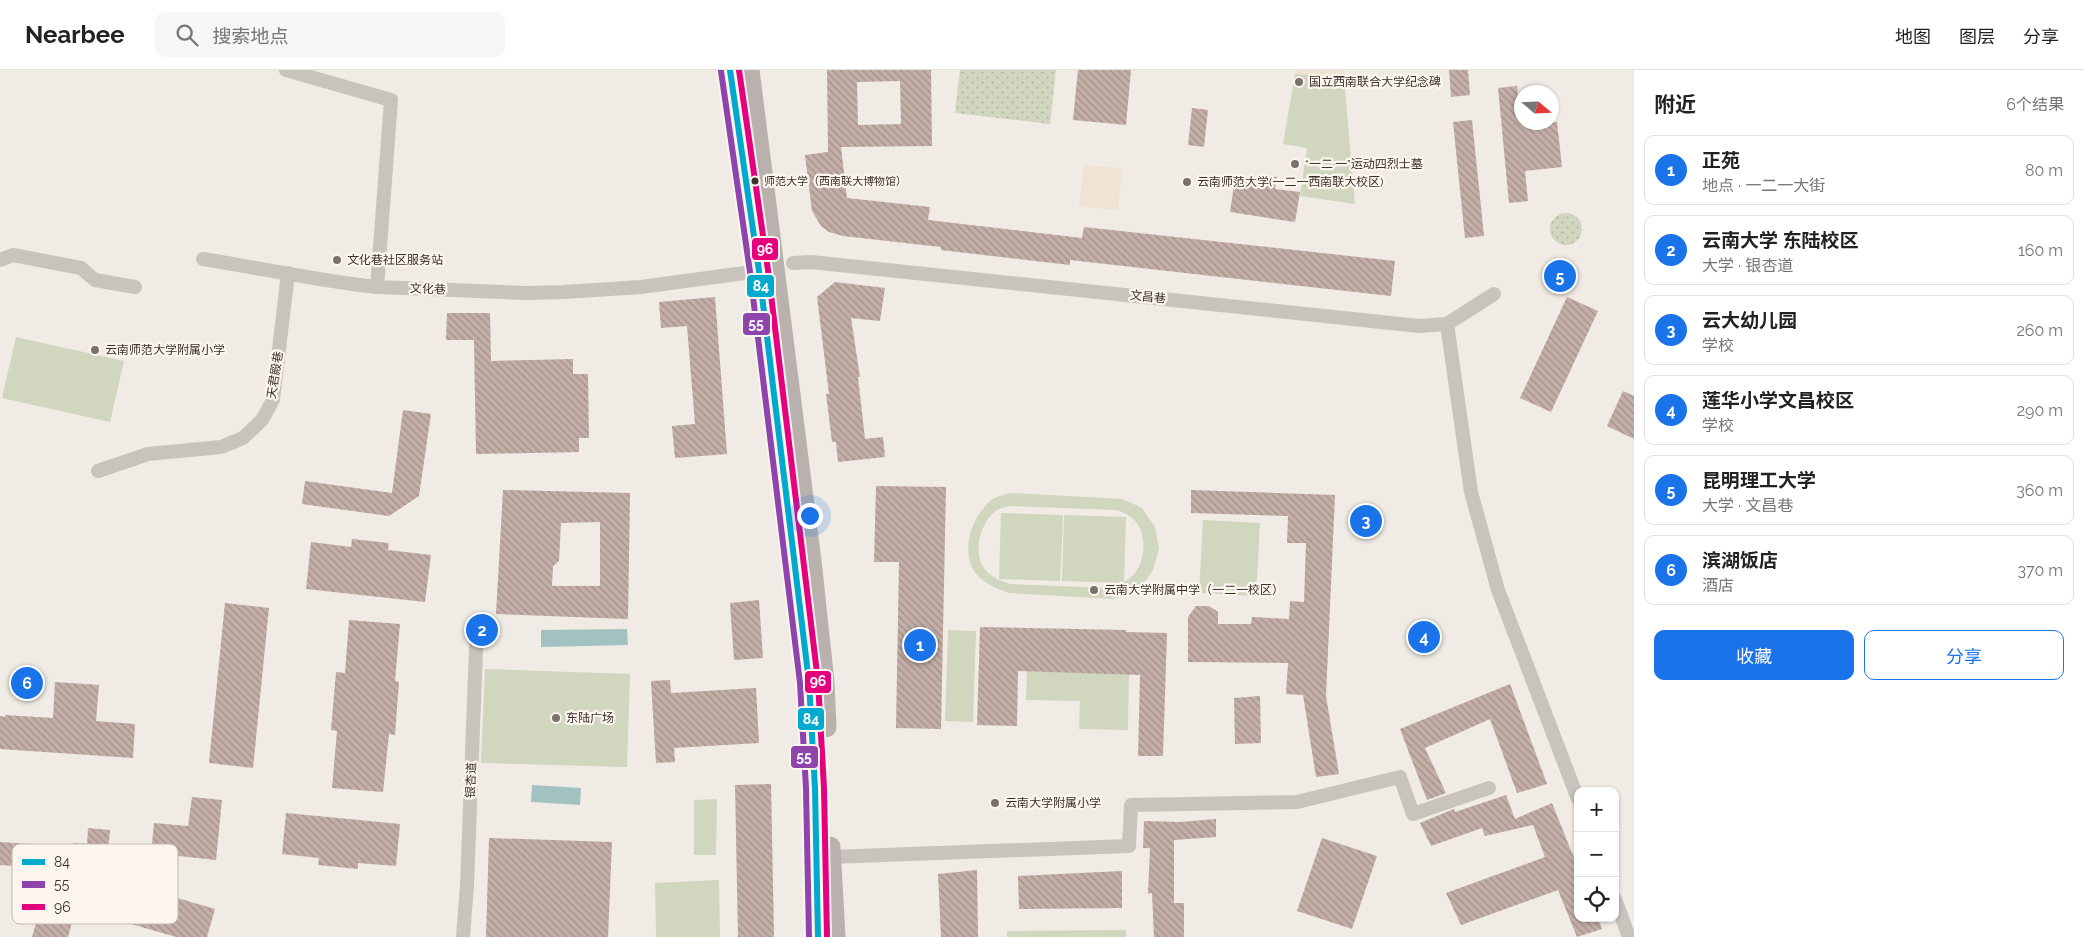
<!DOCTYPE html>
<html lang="zh">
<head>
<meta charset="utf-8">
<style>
  body { margin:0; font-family:Raleway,"Noto Sans SC",sans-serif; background:#f6f6f6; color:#222 }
  .controls { position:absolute; right:15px; bottom:15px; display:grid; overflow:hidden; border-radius:10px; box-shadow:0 1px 4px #0004 }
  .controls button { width:45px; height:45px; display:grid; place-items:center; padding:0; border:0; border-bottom:1px solid #e0e0e0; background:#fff; color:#222; font:25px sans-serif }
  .compass { position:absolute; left:1514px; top:15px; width:45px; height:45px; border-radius:50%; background:#fff; box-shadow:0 1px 4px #0004; rotate:109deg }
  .you { position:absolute; left:809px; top:445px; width:18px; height:18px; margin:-12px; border:4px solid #fff; border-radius:50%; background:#1a73e8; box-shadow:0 0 0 8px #1a73e833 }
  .badge { display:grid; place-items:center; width:32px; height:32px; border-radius:50%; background:#1a73e8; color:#fff; font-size:16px; font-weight:700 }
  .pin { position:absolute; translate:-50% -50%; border:2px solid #fff; box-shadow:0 1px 5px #0006 }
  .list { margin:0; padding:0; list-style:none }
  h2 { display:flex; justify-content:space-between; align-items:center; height:65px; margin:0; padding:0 20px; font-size:21px }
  h2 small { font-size:16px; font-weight:400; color:#767676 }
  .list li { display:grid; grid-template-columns:32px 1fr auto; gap:15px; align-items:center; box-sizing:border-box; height:70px; margin:0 10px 10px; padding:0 10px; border:1px solid #e0e0e0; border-radius:10px }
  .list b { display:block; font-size:19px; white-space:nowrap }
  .list p { margin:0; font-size:16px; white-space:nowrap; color:#767676 }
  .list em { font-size:16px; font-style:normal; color:#767676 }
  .actions { display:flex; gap:10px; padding:15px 20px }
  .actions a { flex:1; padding:11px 0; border:1px solid #1a73e8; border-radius:10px; text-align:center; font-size:18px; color:#1a73e8 }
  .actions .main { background:#1a73e8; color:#fff }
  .icon { flex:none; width:28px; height:28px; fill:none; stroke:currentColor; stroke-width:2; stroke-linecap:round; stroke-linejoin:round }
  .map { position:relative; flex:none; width:1634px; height:867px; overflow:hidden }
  header { display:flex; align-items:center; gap:30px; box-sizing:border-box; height:70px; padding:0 25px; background:#fff; border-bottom:1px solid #e0e0e0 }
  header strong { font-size:24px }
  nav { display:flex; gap:28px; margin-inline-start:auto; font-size:18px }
  .search { width:350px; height:45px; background:#f6f6f6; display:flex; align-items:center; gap:12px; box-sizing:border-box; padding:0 18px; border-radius:10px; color:#767676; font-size:19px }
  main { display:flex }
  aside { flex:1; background:#fff }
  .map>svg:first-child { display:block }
</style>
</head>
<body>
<header>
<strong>Nearbee</strong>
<div class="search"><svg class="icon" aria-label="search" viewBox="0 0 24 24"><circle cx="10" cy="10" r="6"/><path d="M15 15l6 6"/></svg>搜索地点</div>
<nav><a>地图</a><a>图层</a><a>分享</a></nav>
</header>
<main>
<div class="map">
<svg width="1634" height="867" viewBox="0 0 1634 867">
  <defs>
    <pattern id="grass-dots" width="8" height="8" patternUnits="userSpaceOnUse" patternTransform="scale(1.25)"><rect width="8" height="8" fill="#d1d6bf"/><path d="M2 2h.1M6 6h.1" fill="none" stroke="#b4b8a4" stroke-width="1.8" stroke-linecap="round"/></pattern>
    <pattern id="building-back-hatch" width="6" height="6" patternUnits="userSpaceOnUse" patternTransform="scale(1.25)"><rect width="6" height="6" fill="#c3afa7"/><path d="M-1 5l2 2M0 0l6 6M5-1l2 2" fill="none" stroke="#a08f88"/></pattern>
  </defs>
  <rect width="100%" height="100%" fill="#f0ebe5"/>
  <!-- grass -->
  <path fill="url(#grass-dots)" d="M960,0h96l-6,54 -95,-11z
    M1550 159a16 16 0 1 1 32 0a16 16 0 1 1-32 0Z"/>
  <!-- green -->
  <path fill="#d1d6bf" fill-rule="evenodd" d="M1295,4l49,2 11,128 -55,-8 7,-48 -24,-4z
    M16,267l108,24 -14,61 -108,-24z
    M1009,423l114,6 19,9 13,19 4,22 -6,21 -11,16 -17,10 -13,3 -103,-6c-14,-5 -30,-11 -37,-26 -10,-23 1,-51 19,-67 4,-3 12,-5 18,-7zM1010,436l107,4c4,2 11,4 14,7 20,16 15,54 -7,65l2,-65 -62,-2 -2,66 61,2 -15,5 -98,-4c-11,-4 -22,-8 -28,-19 -9,-16 0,-47 17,-56 3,-1 7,-2 11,-3z
    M1001,443l62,2 -3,66 -61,-2z
    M1203,450l57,3 -4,73 -57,-3z
    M948,560l28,1 -3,91 -28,-1z
    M485,599l145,5 -3,93 -146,-4z
    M1027,601l102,3 -1,56 -49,-1 1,-28 -54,-1z
    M717,729l-1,56h-22v-55z
    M719,810l1,57h-64l-1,-54z
    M1126,860v7h-119v-6z"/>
  <!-- plaza -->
  <path fill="#eee3d5" d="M1295,0h49v6l-49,-2z
    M1084,95l38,3 -4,42 -39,-4z"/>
  <!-- water -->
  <path fill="#a1c2c1" d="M627,559l1,16 -87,2v-17z
    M532,715l49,3 -1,17 -49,-3z"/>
  <!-- building -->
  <path fill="url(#building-back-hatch)" fill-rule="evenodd" d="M827,0h104l1,76 -91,1 6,51 83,9 -2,13 154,18 2,-11 311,34 -4,35 -321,-36v5l-129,-15v-3l-98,-11 -14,-4 -8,-6 -9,-15 -7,-56 23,-3zM900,11l1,43 -43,1 -1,-43z
    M1078,0h53l-5,55 -53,-5z
    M1449,0h19l2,25 -19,2z
    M1517,16l3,36h37l5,45 -37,4 3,30 -19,2 -11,-115z
    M1192,38l16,2 -4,37 -16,-2z
    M1472,50l12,116 -19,2 -12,-116z
    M1262,105l15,2 -2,12 25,3 -5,30 -65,-10 5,-34 26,3z
    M835,212l50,6 -5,33 -29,-3 9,59h-2l7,62 18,-2 2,20 -47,5 -2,-20h-4l-6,-48h3l-12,-97z
    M715,227l12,157 -52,4 -3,-32 23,-2 -8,-98 -26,2 -2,-26z
    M1567,227l31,14 -47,101 -31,-14z
    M447,243h43l1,48 82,-2v15h15l1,64h-10v14l-103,2 -2,-114h-28z
    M1623,321l11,5v43l-27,-13z
    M403,340l28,4 -12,82 -30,20 -87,-12 3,-23 87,12z
    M876,416l70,1 -5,242 -45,-1 3,-166h-25z
    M503,420l127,3 -2,126 -132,-5zM600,452v64h-48l1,-20 6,-5 2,-38z
    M1191,420l144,5 -9,201 13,78 -23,3 -13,-82 -17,-1 2,-31 -100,-1v-45l8,-11h13l9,6v12h33l1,-7 37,2 1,-18 14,1 2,-59h-19l1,-27 -97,-3z
    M352,469l37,4 -1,7 43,5 -6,47 -119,-13 5,-47 40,5z
    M759,530l4,58 -29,2 -4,-57z
    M225,533l44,5 -16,160 -44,-5z
    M349,550l51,4 -5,57 4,1 -4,53 -6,-1 -6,58 -51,-4 5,-57 -6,-1 5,-58 9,1z
    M980,557l146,3v2l41,1 -4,123h-25l2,-81 -122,-4 -1,55 -40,-1z
    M670,610l1,13 85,-5 3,55 -85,5 1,14 -19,1 -5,-82z
    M55,612l44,3 -3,36 39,3 -2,34 -133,-9v-33l5,1v-2l48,3z
    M1510,614l37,100 -30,9 -27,-74 -65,29 21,45 -19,7 -27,-71z
    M1260,626l1,47 -26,1 -1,-46z
    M771,714l3,153h-36l-3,-152z
    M1506,725l9,24 37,-16 26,65v50h20l4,11 -25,8 -19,-47 -97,35 -15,-32 99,-36 -12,-32 -48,11 -3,-8 -51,18 -11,-23 34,-14 1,3z
    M192,727l30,3 -6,60 -65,-7 3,-30 34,3z
    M286,743l114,11 -4,42 -38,-3v6l-40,-4 1,-7 -37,-4z
    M1216,749v18l-42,3v63h10v34h-30l-2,-44 -4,1 2,-46h-7l1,-27 36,1z
    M88,758l22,2 -2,22 -10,-1 -1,13 -36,-3 -1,22 61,18 5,-18 89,26 -8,28h-31l-100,-29 -8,29h-36l20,-68 -52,-4v-23l73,5 1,-4 13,1z
    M489,768l123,4 -4,95h-122z
    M1322,768l55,18 -25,73 -55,-18z
    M977,800l1,67h-37l-3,-63z
    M1122,801v37l-103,1 -1,-33z"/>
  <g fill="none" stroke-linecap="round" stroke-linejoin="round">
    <!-- street -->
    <path stroke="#c9c3be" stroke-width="14" d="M286,0l105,30 -14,187 149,6 38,-1 77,-5 126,-17
      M203,189c58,9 116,22 174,28
      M0,190l13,-5 68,13 14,12 40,7
      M793,193l18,-1 608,64 28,-2 47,-30
      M1447,254l24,168 27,98 80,209
      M98,401l50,-17 73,-7 22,-9 19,-18 11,-20 15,-127
      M830,787l299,-11 2,-41 166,-3 103,-25 13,37 76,-26
      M1615,829l14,38
      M463,867l4,-52 10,-262"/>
    <!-- primary -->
    <path stroke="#b8b1ad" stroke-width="21" d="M730,0l29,201 50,411 6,106 3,149
      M749,0l62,491 13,121 2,45
      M830,777l5,90"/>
    <defs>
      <path id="bus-1" d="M730,0l29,201 50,411 6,106 3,149"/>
      <path id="bus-2" d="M721,1l29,201 50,411 6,105 3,149"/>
      <path id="bus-3" d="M739,0l29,200 50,411 6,107 3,149"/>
    </defs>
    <!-- bus-1 casing -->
    <use href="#bus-1" stroke="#fbf5ee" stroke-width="10"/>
    <!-- bus-2 casing -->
    <use href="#bus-2" stroke="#fbf5ee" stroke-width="10"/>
    <!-- bus-3 casing -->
    <use href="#bus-3" stroke="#fbf5ee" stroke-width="10"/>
    <!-- bus-1 -->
    <use href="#bus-1" stroke="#00a9ce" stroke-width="6"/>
    <!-- bus-2 -->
    <use href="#bus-2" stroke="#8e44ad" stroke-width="6"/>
    <!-- bus-3 -->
    <use href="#bus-3" stroke="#e5007d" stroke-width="6"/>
  </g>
  <!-- markers -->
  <g fill="#7a716c" stroke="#fbf5ee" stroke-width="2">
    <circle cx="1299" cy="12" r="5"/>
    <circle cx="1295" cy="94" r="5"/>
    <circle cx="1187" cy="112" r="5"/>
    <circle cx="337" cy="190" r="5"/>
    <circle cx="95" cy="280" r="5"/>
    <circle cx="1094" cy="520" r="5"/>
    <circle cx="556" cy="648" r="5"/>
    <circle cx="995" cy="733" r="5"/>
  </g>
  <circle fill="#3b302b" stroke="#fbf5ee" stroke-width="2" cx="755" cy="111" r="4.5"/>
  <g text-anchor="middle" stroke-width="4.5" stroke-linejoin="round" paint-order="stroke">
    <!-- bus labels -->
    <g font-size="11" fill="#3b302b" stroke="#fbf5ee" text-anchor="start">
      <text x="764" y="115">师范大学（西南联大博物馆）</text>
    </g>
    <!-- poi labels -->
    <g font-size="12" fill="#3b302b" stroke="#fbf5ee" text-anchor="start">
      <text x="1309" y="16">国立西南联合大学纪念碑</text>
      <text x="1305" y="98">“一二·一”运动四烈士墓</text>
      <text x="1197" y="116">云南师范大学(一二一西南联大校区)</text>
      <text x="347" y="194">文化巷社区服务站</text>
      <text x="105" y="284">云南师范大学附属小学</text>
      <text x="1104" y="524">云南大学附属中学（一二一校区）</text>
      <text x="566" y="652">东陆广场</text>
      <text x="1005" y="737">云南大学附属小学</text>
    </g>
    <!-- street labels -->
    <g font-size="12" fill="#3b302b" stroke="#fbf5ee">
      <text transform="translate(428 219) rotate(2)" y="4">文化巷</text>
      <text transform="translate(1148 227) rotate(6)" y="4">文昌巷</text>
      <text transform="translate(275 305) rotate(-81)" y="4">天君殿巷</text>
      <text transform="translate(471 710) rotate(-88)" y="4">银杏道</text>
    </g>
  </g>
  <!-- legend -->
  <rect x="12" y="774" width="166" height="80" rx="8" fill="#fbf5ee" stroke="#c1bab4" stroke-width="1"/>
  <rect x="22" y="789" width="23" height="6" fill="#00a9ce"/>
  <rect x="22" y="811" width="23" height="7" fill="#8e44ad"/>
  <rect x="22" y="834" width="23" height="6" fill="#e5007d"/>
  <g font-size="14" fill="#3b302b">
    <text x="54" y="797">84</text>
    <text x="54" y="819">55</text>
    <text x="54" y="842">96</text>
  </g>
  <g stroke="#fbf5ee" stroke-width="2">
    <rect x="751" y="167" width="28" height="24" rx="5" fill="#e5007d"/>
    <rect x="746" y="204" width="29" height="24" rx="5" fill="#00a9ce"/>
    <rect x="742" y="242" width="29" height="24" rx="5" fill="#8e44ad"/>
    <rect x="804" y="600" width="28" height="24" rx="5" fill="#e5007d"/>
    <rect x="797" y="637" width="28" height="24" rx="5" fill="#00a9ce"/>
    <rect x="790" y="675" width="29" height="24" rx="5" fill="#8e44ad"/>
  </g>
  <g font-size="14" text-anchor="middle" font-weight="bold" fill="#fff">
    <text x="765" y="184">96</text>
    <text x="761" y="221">84</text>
    <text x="756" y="259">55</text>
    <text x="818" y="616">96</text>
    <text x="811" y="654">84</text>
    <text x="804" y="692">55</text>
  </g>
</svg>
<div class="controls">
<button>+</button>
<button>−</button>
<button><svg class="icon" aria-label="locate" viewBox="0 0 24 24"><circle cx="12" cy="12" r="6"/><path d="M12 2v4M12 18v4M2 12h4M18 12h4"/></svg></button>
</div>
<svg class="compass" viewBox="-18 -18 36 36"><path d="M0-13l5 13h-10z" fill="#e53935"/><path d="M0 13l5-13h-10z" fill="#767676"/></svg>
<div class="you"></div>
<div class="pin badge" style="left:920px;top:575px">1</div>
<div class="pin badge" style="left:482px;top:560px">2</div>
<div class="pin badge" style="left:1366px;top:451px">3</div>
<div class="pin badge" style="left:1424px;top:567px">4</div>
<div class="pin badge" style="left:1560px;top:206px">5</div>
<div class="pin badge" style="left:27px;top:613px">6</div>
</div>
<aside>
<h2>附近<small>6个结果</small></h2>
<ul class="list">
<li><span class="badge">1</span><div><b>正苑</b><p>地点 · 一二一大街</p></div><em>80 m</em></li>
<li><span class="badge">2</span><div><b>云南大学 东陆校区</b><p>大学 · 银杏道</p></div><em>160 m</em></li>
<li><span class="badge">3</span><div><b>云大幼儿园</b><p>学校</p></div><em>260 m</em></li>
<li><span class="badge">4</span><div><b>莲华小学文昌校区</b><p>学校</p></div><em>290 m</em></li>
<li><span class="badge">5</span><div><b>昆明理工大学</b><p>大学 · 文昌巷</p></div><em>360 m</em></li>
<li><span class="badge">6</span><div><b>滨湖饭店</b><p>酒店</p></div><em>370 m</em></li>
</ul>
<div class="actions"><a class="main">收藏</a><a>分享</a></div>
</aside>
</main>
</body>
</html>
